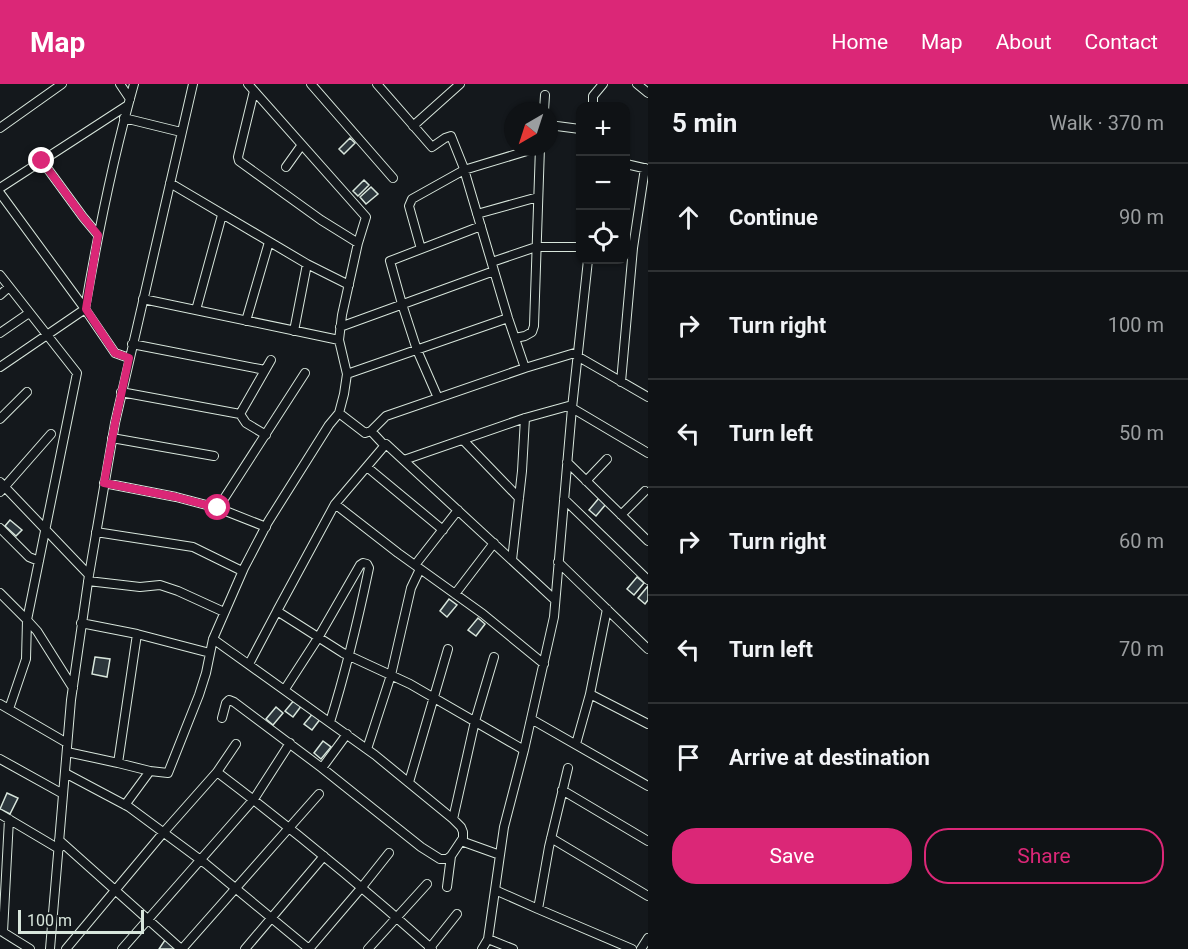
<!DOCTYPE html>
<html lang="en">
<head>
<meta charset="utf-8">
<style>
  body { margin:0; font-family:Roboto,sans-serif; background:#1d2022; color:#f1f3f6 }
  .controls { position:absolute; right:18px; top:18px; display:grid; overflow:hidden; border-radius:12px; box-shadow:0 2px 4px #0004 }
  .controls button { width:54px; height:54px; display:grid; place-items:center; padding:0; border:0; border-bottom:2px solid #2f3234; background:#0f1215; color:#f1f3f6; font:30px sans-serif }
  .compass { position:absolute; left:504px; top:18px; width:54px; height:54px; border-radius:50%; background:#0f1215; box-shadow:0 2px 4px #0004; rotate:219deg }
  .scale { position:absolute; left:18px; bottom:15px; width:126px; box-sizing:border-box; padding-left:6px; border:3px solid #d8e6dc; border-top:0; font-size:16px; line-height:21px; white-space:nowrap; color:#d8e6dc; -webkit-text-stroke:4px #14181c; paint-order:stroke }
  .stop { position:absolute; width:18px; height:18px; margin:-14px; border:4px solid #db2777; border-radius:50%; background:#fff }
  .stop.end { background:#db2777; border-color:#fff; box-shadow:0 2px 6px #0008 }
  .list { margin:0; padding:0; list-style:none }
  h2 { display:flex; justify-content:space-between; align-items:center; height:78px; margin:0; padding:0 24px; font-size:26px }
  h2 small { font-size:20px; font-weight:400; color:#9b9ea0 }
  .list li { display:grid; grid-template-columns:39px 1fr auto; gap:18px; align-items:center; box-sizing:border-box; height:108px; padding:0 24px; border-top:2px solid #2f3234 }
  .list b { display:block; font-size:22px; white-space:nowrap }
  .list em { font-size:20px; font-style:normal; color:#9b9ea0 }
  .actions { display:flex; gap:12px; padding:18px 24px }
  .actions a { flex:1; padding:14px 0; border:2px solid #db2777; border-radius:24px; text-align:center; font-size:21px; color:#db2777 }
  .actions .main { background:#db2777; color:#fff }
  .icon { flex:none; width:33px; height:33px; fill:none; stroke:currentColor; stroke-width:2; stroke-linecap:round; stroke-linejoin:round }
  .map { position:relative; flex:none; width:648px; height:865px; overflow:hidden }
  header { display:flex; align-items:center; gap:36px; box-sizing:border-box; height:84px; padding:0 30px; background:#db2777; color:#fff }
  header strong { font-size:28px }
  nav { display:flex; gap:33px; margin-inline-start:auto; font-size:21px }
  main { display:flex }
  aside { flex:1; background:#0f1215 }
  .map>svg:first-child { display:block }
</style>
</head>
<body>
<header>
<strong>Map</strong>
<nav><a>Home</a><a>Map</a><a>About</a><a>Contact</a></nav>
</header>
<main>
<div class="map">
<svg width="648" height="865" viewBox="0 0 648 865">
  <rect width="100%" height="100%" fill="#14181c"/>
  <!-- building -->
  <path fill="#2c363c" stroke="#d8e6dc" stroke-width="1.5" d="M350,54l5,5 -11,11 -5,-5z
    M364,96l5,5 -11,11 -5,-5z
    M371,103l7,7 -12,10 -6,-7z
    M599,414l7,6 -10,12 -7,-6z
    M10,436l12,10 -6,6 -11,-10z
    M637,493l7,6 -10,12 -7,-6z
    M648,502v14l-3,4 -7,-6z
    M449,515l8,6 -10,12 -7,-6z
    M478,534l7,6 -9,12 -8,-6z
    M95,573l15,2 -3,18 -15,-3z
    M295,615l7,6 -9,12 -8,-6z
    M276,623l7,6 -10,12 -7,-6z
    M314,628l7,6 -9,12 -8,-6z
    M323,657l8,6 -10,12 -7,-6z
    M7,709l11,5 -8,16 -10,-5z
    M165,856l11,9h-17z"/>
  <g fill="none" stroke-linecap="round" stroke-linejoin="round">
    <defs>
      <path id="street" d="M120,0l10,15
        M248,0l118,133 -8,26
        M311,0l82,94
        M377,0l55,63 13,-9 6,-2 12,30 45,152 17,50
        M637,0l11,9
        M254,7l-16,66 1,4 82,59 37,23 -16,72 -3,25 8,34
        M593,22v-10l10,-12
        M544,27l1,-16
        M124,34l57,14
        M549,41l31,4
        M413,42l47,-42
        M0,44l62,-44
        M42,77l41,56 15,18
        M626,80l22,5
        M286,83l15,-21
        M170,99l137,81
        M0,104l128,-83
        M0,109l85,116
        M477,130l61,-17
        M421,165l-12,-43 3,-7 52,-29 76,-23
        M492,178l44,-15h44
        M0,191l77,98 -50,247 10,11 36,57
        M0,211l9,-8
        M143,215l196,41
        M85,225c13,-76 28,-151 49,-225
        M196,226l26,-95
        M246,237l23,-79
        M340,243l154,-56
        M294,247l13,-67 42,21
        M0,249l29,-20
        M515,254l10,-2 7,-4 2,-6 6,-179
        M132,260l133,26
        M577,272l71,41
        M0,283l85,-58 30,44 14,5
        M621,298l12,-134 12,-80
        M121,308l119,22 31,-54
        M438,314l-21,-48 -15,-46 -12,-43 91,-35
        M572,324l76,45
        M339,329l5,-19 3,-20 161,-56
        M240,330l6,9 20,12
        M0,335l27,-27
        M112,354l102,18
        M463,356l56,58
        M385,362l-14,-15 15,-15 139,-48 53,-16
        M404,376l121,-42 47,-13
        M567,378l81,79
        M367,383l76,63
        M586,397l21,-22
        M0,398l89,93
        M104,399l72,14 42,11 48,19
        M0,408l51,-58
        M564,415l84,81
        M335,420l63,49 85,61 61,50
        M218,424l87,-135
        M621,431l24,-24
        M0,444l29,29 10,4
        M96,448l97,15 49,24
        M512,476l10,-89 3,-53
        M558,478l90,87
        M415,481l43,-55
        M88,497l52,6 20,-2 18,6 46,21
        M0,509l27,27 -1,39 -17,50
        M455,510l39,-51
        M277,527l58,-107 51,-60 169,156
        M137,550l73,19
        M213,555l162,116 78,64
        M249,580l28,-53 66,42 67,31 114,66
        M285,605l33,-51 42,-73 3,-2 4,1 2,4c-11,52 -23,103 -39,154
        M590,610l58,30
        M0,620l67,39
        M222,634l4,-15 3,-3 5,2 88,66 99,79 19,12h7l4,-3 12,-18v-6l-2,-5 -8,-8 22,-98 19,-64
        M531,635l117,67
        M576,660l14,-50 17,-85
        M367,665l24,-74 20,-87 9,-19
        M67,668l51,11 19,-129 -56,-11
        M0,675l63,35
        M118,679l32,8
        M322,684l25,-34
        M217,688c74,56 146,115 215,177
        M65,689l64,34 77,57 103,85
        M409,698l39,-133
        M562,706l86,51
        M125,721l25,-34 18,2 31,-78 7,-22 7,-34 31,-71 24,-46 61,-97 10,-12 26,20 6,-2
        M0,730l59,35
        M551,754l97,58
        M59,756l122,109
        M461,757l39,14
        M447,803l4,-31
        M495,806l43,19 11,-62 19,-79
        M538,825l94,40
        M1,847l29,18
        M3,848l6,-113
        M488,855l25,10
        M50,865l21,-249 18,-125 26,-152 78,-339
        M66,865l97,-116 54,-61 19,-28
        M122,865l132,-150 36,-56
        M182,865l137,-155
        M245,865l79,-93
        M309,865l53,-62 27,-34
        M368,865l59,-65
        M429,865l28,-35
        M482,865l6,-10 16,-112 20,-77 30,-133 18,-209 16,-148
        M641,865l7,-11"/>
    </defs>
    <!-- street casing -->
    <use href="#street" stroke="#d8e6dc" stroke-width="10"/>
    <!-- street -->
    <use href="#street" stroke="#14181c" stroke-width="8"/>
  </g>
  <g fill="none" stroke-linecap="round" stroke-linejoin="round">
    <!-- route -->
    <path stroke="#db2777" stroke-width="8" d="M42,77l41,56 15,18 -12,74 29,44 14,5 -14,65 -11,60 72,14 42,11"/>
  </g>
</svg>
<div class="controls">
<button>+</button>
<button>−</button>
<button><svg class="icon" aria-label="locate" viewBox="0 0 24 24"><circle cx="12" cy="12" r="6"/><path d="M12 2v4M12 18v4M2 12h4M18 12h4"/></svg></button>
</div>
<svg class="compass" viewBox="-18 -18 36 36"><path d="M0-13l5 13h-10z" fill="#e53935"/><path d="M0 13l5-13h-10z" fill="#9b9ea0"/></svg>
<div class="scale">100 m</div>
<div class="stop" style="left:218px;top:424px"></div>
<div class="stop end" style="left:42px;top:77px"></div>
</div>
<aside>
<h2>5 min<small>Walk · 370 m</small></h2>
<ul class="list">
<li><svg class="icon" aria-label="ahead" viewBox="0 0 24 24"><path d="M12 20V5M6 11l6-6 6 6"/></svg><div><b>Continue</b></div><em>90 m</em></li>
<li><svg class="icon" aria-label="right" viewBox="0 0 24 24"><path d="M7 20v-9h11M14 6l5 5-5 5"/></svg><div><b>Turn right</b></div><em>100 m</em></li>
<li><svg class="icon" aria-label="left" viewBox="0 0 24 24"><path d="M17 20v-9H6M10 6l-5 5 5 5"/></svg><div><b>Turn left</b></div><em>50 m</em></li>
<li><svg class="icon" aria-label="right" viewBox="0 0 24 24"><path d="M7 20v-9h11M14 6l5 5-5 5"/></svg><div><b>Turn right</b></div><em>60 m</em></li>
<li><svg class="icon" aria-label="left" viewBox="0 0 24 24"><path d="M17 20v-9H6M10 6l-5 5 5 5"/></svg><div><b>Turn left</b></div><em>70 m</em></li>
<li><svg class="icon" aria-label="arrive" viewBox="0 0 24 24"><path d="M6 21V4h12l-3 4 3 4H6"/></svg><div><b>Arrive at destination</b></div></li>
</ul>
<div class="actions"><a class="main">Save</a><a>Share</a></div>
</aside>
</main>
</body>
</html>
